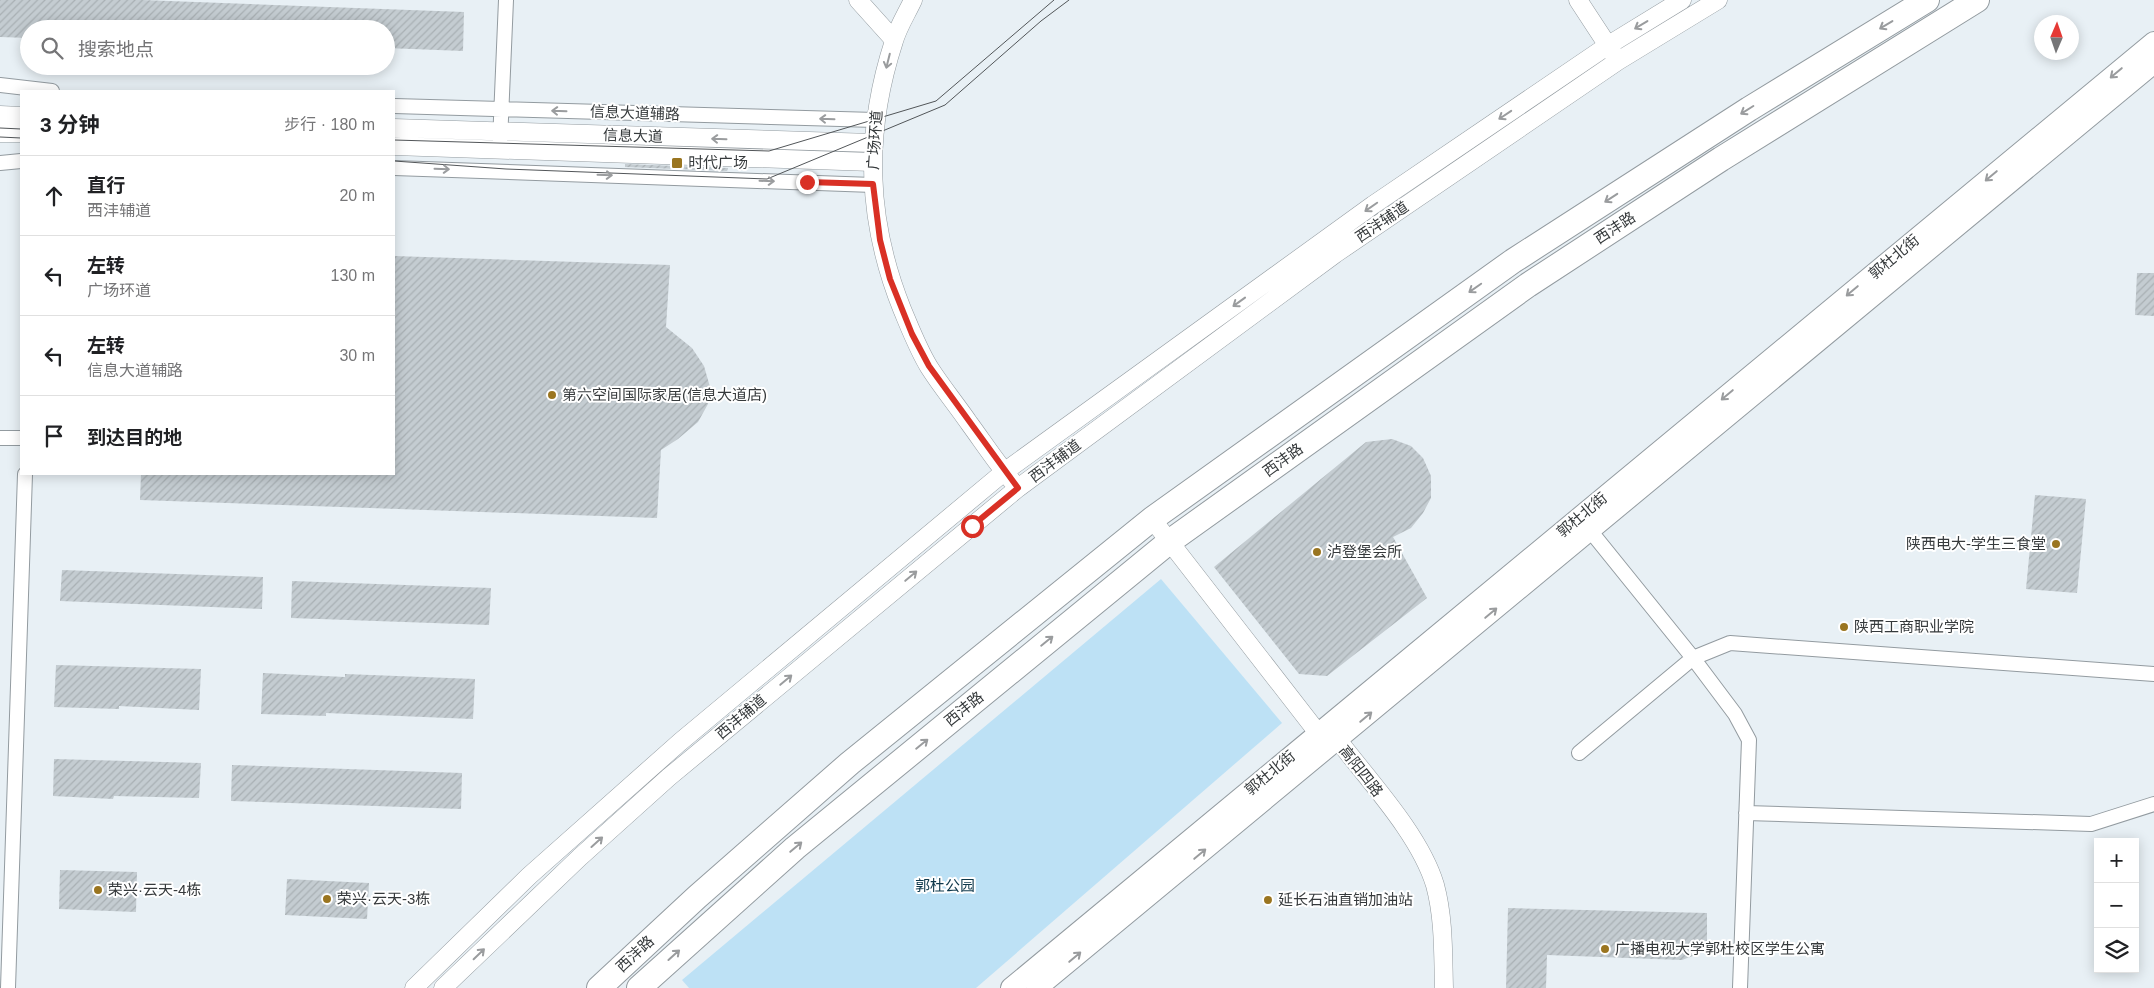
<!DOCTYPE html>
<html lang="zh">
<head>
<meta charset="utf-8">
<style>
  body { margin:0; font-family:Arial,"Noto Sans SC",sans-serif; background:#f2f2f2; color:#202124 }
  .controls { position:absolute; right:15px; bottom:15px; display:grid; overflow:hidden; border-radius:0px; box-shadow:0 2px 12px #0003 }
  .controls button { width:45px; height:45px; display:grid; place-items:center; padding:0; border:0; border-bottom:1px solid #e0e0e0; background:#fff; color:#202124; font:25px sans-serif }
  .compass { position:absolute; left:2034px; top:15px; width:45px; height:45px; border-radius:50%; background:#fff; box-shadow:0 2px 12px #0003; rotate:2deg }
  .stop { position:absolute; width:15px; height:15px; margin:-11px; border:4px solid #d93025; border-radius:50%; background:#fff }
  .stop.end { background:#d93025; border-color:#fff; box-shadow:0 1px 5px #0008 }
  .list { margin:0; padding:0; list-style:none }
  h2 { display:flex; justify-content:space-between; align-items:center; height:65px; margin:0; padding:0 20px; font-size:21px }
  h2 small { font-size:16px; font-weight:400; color:#757577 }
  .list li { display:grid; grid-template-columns:32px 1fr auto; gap:15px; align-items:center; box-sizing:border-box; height:80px; padding:0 20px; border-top:1px solid #e0e0e0 }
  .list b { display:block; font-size:19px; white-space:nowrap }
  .list p { margin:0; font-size:16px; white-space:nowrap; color:#757577 }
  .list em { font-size:16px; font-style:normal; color:#757577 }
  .icon { flex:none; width:28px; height:28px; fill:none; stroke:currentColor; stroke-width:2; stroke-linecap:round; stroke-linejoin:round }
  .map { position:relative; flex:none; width:2154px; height:988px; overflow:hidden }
  .search { position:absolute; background:#fff; box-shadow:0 2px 12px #0003; left:20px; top:20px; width:375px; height:55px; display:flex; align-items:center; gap:12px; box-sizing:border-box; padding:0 18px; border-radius:28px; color:#757577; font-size:19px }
  .panel { position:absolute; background:#fff; box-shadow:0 2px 12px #0003; left:20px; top:90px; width:375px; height:385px; border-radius:0px }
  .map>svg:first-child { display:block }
</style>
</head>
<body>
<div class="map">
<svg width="2154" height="988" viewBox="0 0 2154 988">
  <defs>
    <pattern id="building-hatch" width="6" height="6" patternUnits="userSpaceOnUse" patternTransform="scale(1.25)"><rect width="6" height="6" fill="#c4ccd1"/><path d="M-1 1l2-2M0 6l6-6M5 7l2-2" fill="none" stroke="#a9b0b4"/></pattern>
  </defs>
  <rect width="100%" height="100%" fill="#e8f0f5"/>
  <!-- green -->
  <path fill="#bde1f5" d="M1161,579l121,144 -306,265h-287l-7,-8z"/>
  <!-- building -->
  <path fill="url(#building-hatch)" d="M0,0h142l322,12 -1,39 -77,-3v-19h-357v9l-29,-1z
    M625,164l103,4v1l-1,2 -102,-4z
    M394,256l276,9 -4,62 26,21 12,18 6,21 -2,17 -10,18 -20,17 -17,11 -4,68 -517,-18 1,-26h253z
    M2137,273h17v43l-19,-1z
    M1392,439l19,7 12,12 8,18v22l-8,15 -12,15 -18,9 34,61 -100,78 -28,-2 -85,-107 152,-125z
    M2035,495l51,4 -9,94 -51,-4z
    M62,570l201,7 -1,32 -202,-8z
    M292,581l199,7 -2,37 -198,-7z
    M56,665l145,4 -2,41 -80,-4v3l-65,-2z
    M263,673l82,4v-3l130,5 -2,40 -147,-6v3l-65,-2z
    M54,759l147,4 -2,35 -85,-2 -1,3 -60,-3z
    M232,765l230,8 -1,36 -230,-8z
    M60,870l77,2 -1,40 -77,-3z
    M287,879l82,4 -2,36 -82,-4z
    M1508,908l199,5v32l-9,9 -16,6 -135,-5 -1,33h-40z"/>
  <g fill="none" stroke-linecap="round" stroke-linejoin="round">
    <defs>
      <path id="minor" d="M0,85l52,6
        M394,106l481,14
        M500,142l6,-142
        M0,163l21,-2
        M394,168l479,17
        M0,438h21
        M1584,523l109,135 42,56 14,26 -9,248
        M1579,753l114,-95 37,-15 424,31
        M1746,813l345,11 63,-20
        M8,988l17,-514"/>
      <path id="tertiary" d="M858,0l36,40
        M913,0c-6,13 -15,27 -19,41 -30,92 -28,178 8,268 8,19 16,40 27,58 12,19 27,37 40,56 14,19 27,39 43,58
        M1578,0l36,55
        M0,115l21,1
        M394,128l478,15
        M0,133h21
        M394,146l478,16
        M1152,519l166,214 20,7c32,42 82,95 97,145 9,33 8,69 9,103
        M414,988l115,-112 151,-134 324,-270 369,-267 234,-159 75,-46
        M443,988l137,-131 89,-80 349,-289 317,-234 283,-193 100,-61"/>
      <path id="secondary" d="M1011,988l1143,-946
        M1037,988l1117,-925"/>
      <path id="trunk" d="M599,988l98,-91 153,-134 302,-244 361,-258 236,-152 178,-109
        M639,988l156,-140 374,-306 359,-257 193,-126 256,-159"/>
    </defs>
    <!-- minor casing -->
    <use href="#minor" stroke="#939ba0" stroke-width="16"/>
    <!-- tertiary casing -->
    <use href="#tertiary" stroke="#939ba0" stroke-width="19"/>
    <!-- secondary casing -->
    <use href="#secondary" stroke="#939ba0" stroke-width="22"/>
    <!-- trunk casing -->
    <use href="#trunk" stroke="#939ba0" stroke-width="26"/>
    <!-- minor -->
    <use href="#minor" stroke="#fff" stroke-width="14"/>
    <!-- tertiary -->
    <use href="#tertiary" stroke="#fff" stroke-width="18"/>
    <!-- secondary -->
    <use href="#secondary" stroke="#fff" stroke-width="20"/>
    <!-- trunk -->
    <use href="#trunk" stroke="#fff" stroke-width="24"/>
    <!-- tram -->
    <path stroke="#525659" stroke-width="1" d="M0,128l21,1
      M0,137l21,1
      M394,140l375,11 167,-50 118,-101
      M394,161l112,8 261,10 178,-74 96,-84 28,-21"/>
  </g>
  <!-- one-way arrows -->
  <defs><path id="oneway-shaft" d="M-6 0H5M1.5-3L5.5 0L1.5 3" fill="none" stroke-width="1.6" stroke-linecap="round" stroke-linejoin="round" transform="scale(1.25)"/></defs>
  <g stroke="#9a9c9e">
    <use href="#oneway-shaft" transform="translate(1641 25) rotate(149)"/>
    <use href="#oneway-shaft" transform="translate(1886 25) rotate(149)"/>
    <use href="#oneway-shaft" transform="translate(888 61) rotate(104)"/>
    <use href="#oneway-shaft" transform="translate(2116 73) rotate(140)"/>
    <use href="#oneway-shaft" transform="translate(1747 110) rotate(148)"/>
    <use href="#oneway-shaft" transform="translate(559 111) rotate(-178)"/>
    <use href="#oneway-shaft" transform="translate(1505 115) rotate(146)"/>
    <use href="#oneway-shaft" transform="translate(827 119) rotate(-178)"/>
    <use href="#oneway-shaft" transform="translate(719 139) rotate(-178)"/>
    <use href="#oneway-shaft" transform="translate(442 169) rotate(2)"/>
    <use href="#oneway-shaft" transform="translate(605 175) rotate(2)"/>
    <use href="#oneway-shaft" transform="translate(1991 176) rotate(140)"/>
    <use href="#oneway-shaft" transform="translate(767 181) rotate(2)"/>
    <use href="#oneway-shaft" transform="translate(1611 198) rotate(147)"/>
    <use href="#oneway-shaft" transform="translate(1371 207) rotate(145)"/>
    <use href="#oneway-shaft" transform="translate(1475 288) rotate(145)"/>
    <use href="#oneway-shaft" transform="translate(1852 291) rotate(140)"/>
    <use href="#oneway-shaft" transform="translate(1239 302) rotate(144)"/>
    <use href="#oneway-shaft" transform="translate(1727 395) rotate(140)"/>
    <use href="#oneway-shaft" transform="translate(911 576) rotate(-40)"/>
    <use href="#oneway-shaft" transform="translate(1491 613) rotate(-40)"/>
    <use href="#oneway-shaft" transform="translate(1047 641) rotate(-39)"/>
    <use href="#oneway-shaft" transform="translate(786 680) rotate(-40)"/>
    <use href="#oneway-shaft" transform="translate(1366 717) rotate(-40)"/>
    <use href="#oneway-shaft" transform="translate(922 744) rotate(-39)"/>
    <use href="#oneway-shaft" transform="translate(597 842) rotate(-42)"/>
    <use href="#oneway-shaft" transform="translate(796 847) rotate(-40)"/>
    <use href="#oneway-shaft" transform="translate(1200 854) rotate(-40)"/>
    <use href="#oneway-shaft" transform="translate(479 954) rotate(-44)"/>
    <use href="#oneway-shaft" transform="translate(674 955) rotate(-42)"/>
    <use href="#oneway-shaft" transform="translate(1075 957) rotate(-40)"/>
  </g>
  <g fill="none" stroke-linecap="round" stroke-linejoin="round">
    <!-- route -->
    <path stroke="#d93025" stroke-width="6" d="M807,182l66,2 7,56 10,39 22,55 17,32 89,122 -46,38"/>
  </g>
  <!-- markers -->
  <g fill="#9a7520" stroke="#fff" stroke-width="2">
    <rect x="671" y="157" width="12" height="12" rx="2.5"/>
    <circle cx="552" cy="395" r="5"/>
    <circle cx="2056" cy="544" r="5"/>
    <circle cx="1317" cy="552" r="5"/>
    <circle cx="1844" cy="627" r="5"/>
    <circle cx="98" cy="890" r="5"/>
    <circle cx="327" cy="899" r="5"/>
    <circle cx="1268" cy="900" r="5"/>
    <circle cx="1605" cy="949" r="5"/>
  </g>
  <g text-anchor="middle" stroke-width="4" stroke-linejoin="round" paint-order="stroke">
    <!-- street labels -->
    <g font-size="15" fill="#363a3c" stroke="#fff">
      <text transform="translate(635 113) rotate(2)" y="5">信息大道辅路</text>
      <text transform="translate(633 136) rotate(2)" y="5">信息大道</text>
      <text transform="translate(875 140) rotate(-86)" y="5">广场环道</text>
      <text transform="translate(1382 222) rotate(-34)" y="5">西沣辅道</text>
      <text transform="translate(1615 228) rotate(-33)" y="5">西沣路</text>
      <text transform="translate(1894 257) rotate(-40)" y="5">郭杜北街</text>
      <text transform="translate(1283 460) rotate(-36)" y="5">西沣路</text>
      <text transform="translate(1055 461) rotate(-37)" y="5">西沣辅道</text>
      <text transform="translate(1582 515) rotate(-40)" y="5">郭杜北街</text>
      <text transform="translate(964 709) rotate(-39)" y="5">西沣路</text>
      <text transform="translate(741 717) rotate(-40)" y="5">西沣辅道</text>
      <text transform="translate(1361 771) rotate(52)" y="5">高阳四路</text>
      <text transform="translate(1270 773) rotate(-40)" y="5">郭杜北街</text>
      <text transform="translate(635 954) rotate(-43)" y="5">西沣路</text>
    </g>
    <!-- poi labels -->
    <g font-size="15" fill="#363a3c" stroke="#fff" text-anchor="start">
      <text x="688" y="168">时代广场</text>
      <text x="562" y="400">第六空间国际家居(信息大道店)</text>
      <text x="2046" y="549" text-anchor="end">陕西电大-学生三食堂</text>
      <text x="1327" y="557">泸登堡会所</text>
      <text x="1854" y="632">陕西工商职业学院</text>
      <text x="108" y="895">荣兴·云天-4栋</text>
      <text x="337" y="904">荣兴·云天-3栋</text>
      <text x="1278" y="905">延长石油直销加油站</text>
      <text x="1615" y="954">广播电视大学郭杜校区学生公寓</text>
    </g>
    <!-- park labels -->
    <g font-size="15" fill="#0e384b" stroke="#fff">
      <text x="945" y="891">郭杜公园</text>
    </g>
  </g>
</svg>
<div class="controls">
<button>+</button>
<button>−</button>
<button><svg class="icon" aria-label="layers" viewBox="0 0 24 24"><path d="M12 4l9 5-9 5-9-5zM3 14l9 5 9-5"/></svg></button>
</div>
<svg class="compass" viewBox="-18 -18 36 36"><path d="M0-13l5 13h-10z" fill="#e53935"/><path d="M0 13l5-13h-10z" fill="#757577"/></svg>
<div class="stop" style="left:972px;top:526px"></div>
<div class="stop end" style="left:807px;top:182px"></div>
<div class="search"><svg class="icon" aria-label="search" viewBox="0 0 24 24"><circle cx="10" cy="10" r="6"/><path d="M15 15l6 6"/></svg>搜索地点</div>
<section class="panel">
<h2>3 分钟<small>步行 · 180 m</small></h2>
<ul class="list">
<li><svg class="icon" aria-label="ahead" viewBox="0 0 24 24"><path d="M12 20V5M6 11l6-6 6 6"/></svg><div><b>直行</b><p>西沣辅道</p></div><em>20 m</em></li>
<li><svg class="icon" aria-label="left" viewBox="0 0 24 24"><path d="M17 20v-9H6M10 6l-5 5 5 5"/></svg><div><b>左转</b><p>广场环道</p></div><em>130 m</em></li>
<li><svg class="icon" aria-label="left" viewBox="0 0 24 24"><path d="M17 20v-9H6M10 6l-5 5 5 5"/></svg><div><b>左转</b><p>信息大道辅路</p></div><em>30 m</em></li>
<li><svg class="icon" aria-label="arrive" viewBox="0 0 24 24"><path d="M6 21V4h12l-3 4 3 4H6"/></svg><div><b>到达目的地</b></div></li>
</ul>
</section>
</div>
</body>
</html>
